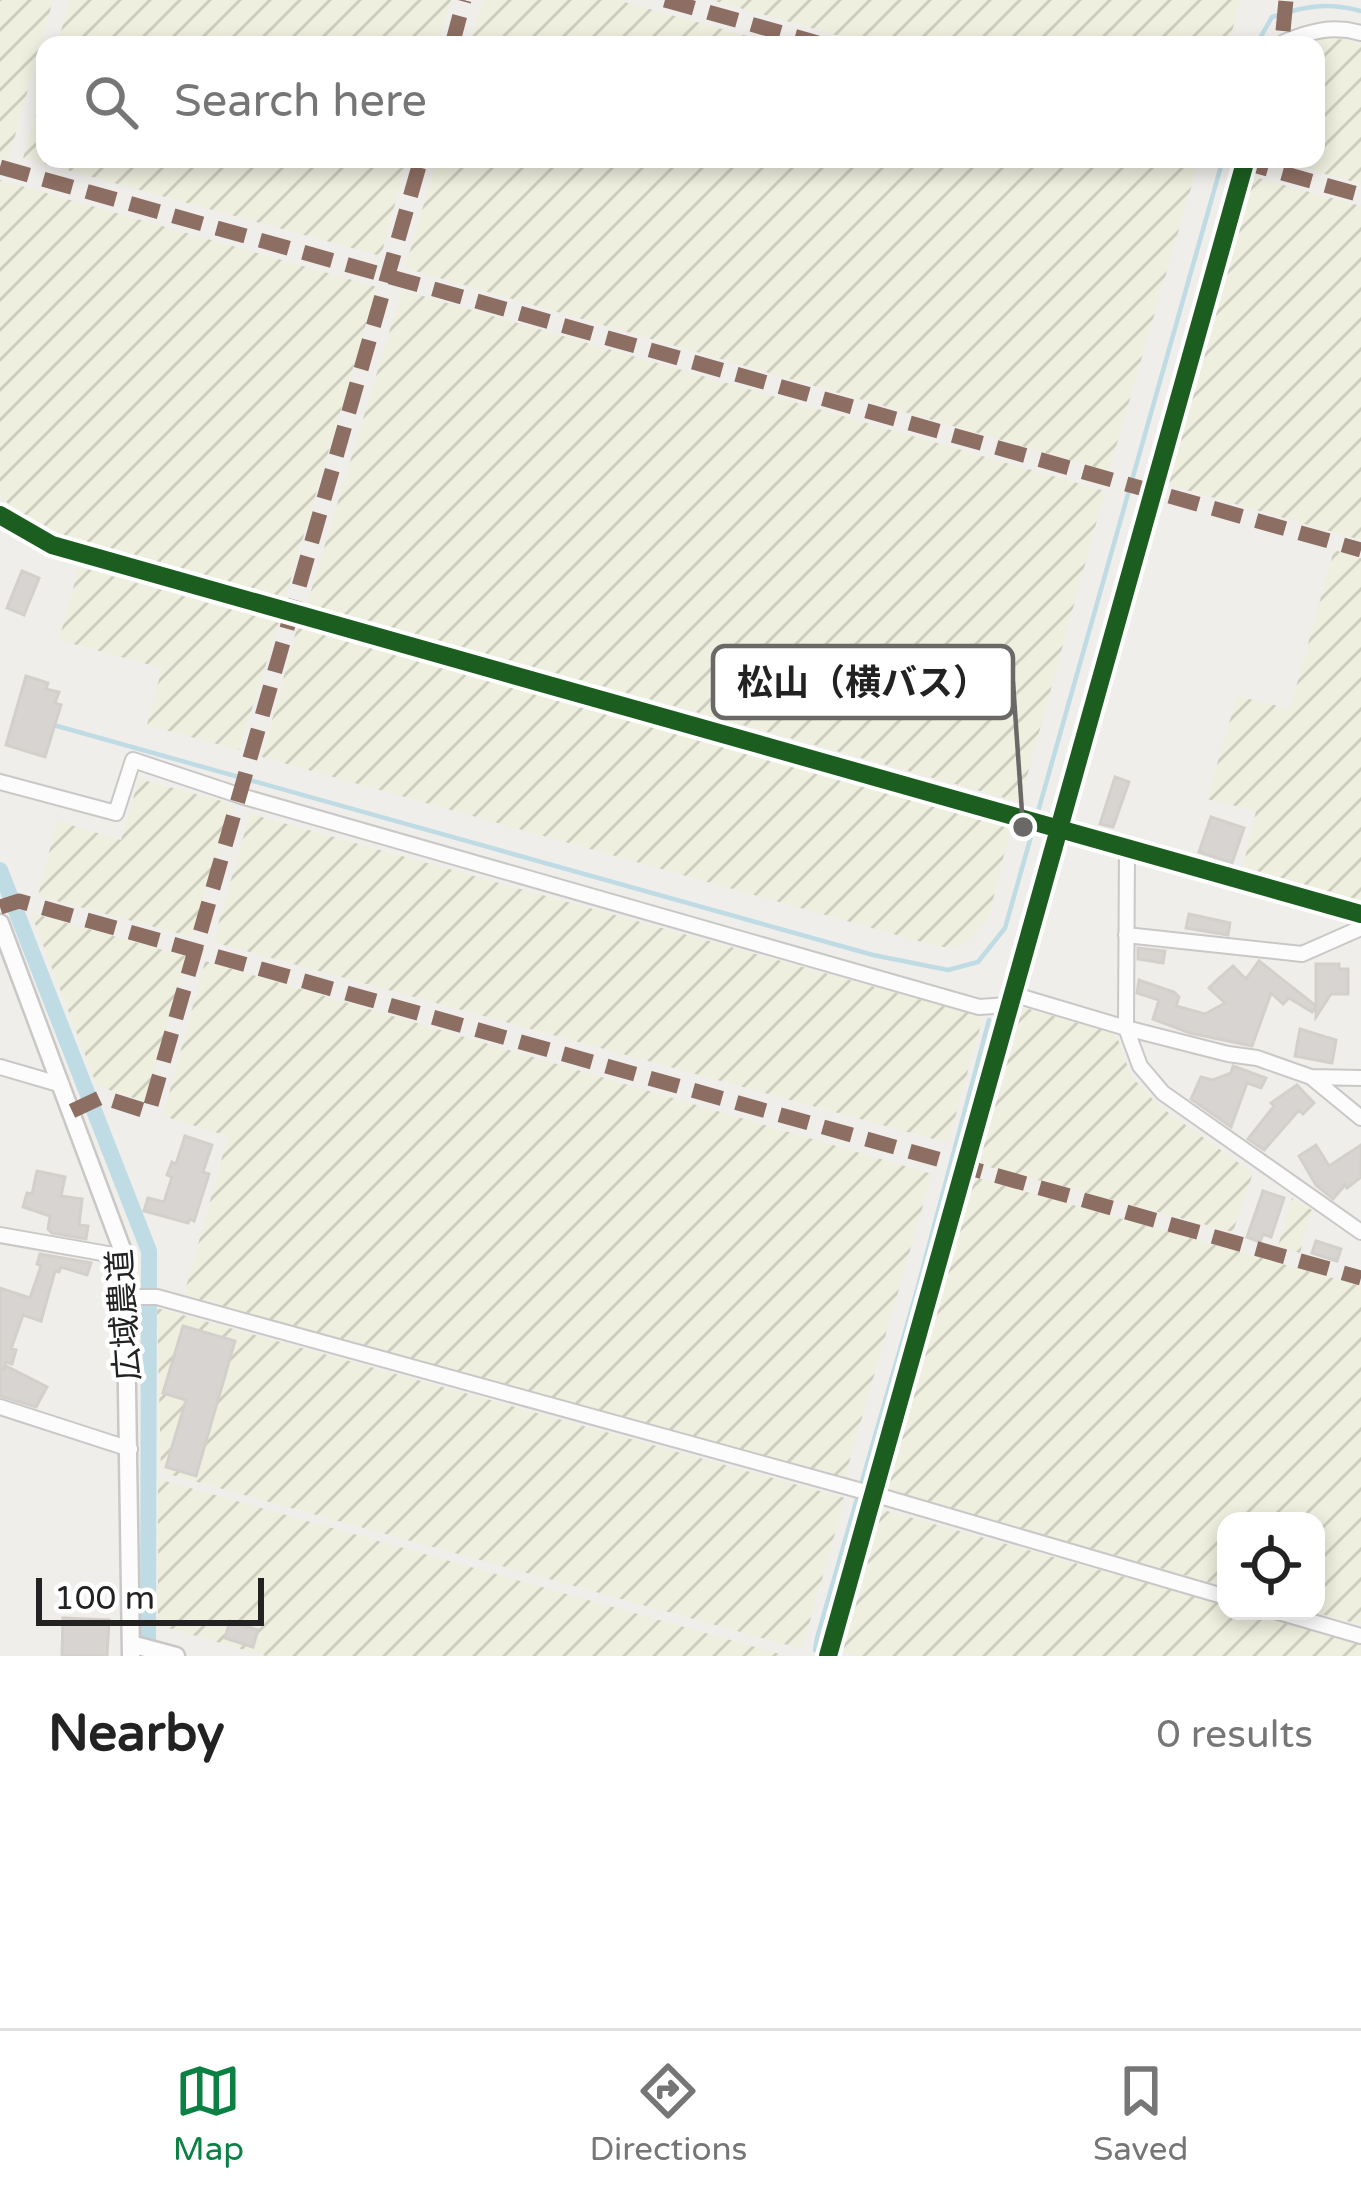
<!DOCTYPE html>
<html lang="en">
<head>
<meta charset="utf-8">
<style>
  body { margin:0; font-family:"Varela Round","Noto Sans JP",sans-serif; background:#f6f6f6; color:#222 }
  .controls { position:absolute; right:36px; bottom:36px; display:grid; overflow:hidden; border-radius:24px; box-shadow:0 6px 18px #0003 }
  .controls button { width:108px; height:108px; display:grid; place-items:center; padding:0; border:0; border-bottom:3px solid #e0e0e0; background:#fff; color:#222; font:60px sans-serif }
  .scale { position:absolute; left:36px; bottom:30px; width:228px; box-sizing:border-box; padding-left:12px; border:6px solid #222; border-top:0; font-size:33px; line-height:42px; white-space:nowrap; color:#222; -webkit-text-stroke:9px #fff; paint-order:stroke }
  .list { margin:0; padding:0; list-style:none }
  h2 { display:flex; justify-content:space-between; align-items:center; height:156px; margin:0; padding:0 48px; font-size:51px }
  h2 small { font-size:39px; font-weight:400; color:#767676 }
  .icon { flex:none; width:66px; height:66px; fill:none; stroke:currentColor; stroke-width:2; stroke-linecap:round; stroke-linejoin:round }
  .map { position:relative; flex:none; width:1361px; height:1656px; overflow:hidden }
  .search { position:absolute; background:#fff; box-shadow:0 6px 18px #0003; left:36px; right:36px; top:36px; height:132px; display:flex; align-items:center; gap:30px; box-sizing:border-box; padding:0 42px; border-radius:24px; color:#767676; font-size:45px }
  .sheet { height:372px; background:#fff }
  nav { display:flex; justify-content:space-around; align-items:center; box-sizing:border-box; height:168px; border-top:3px solid #e0e0e0; background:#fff; font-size:33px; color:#767676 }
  nav a { display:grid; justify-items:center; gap:6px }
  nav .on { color:#0b8043 }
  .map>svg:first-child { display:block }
</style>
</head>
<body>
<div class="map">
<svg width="1361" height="1656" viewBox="0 0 1361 1656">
  <defs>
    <pattern id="farmland-furrows" width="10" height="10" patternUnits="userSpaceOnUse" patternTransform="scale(3)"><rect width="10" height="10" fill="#efefdf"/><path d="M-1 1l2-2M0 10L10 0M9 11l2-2" fill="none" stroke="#cdcdbf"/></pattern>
  </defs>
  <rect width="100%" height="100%" fill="#f0eeeb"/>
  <!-- farmland -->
  <path fill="url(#farmland-furrows)" d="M0,0h53l-45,161 -8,-2z
    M70,0h381l-13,45h-381z
    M483,0h134l163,45h-310z
    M711,0h530l-13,45h-356z
    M1322,37l39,5v142l-90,-25h45v-114h-13z
    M45,84v75h362l-26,97 -358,-98z
    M437,159h758l4,1 -90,311 -704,-203z
    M1251,176l110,30v334l-196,-56z
    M0,180l377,107 -92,312 -215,-60 -56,-30 -14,-13z
    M402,290l703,201 -85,311 -713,-198z
    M1334,550l27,8v343l-118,-34 13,-56 -49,-12 30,-103 53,13z
    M79,567l200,56 -40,127 -92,-25 15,-57 -103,-28z
    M298,624l713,202 -22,90 -21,26 -15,6 -17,-2 -674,-189z
    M139,779l94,25 -41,133 -154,-41 19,-75 64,19z
    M250,814l733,203 -35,126 -735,-201z
    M31,913l157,44 -42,145 -49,-16z
    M205,961l727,213 -88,306 -660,-185 44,-159 -65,-20z
    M1018,1006l98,28 15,42 28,30 94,67 -20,59 -259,-69z
    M970,1176l391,110v339l-51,-14h6v-90h-90v66l-342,-98z
    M1292,1198l20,12 -12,43 -22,-7z
    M157,1308l688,190 -43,151 -641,-177z
    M158,1479l629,177h-521l-108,-31z
    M876,1508l350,97v6h20l115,32v13h-504l-19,-5z"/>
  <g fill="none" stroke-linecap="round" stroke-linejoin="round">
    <!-- stream -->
    <path stroke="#bfdbe3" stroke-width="4.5" d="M1256,45l16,-28c33,-11 55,-15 89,-6
      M50,724l823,231 75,15 30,-8 27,-34 218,-769
      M838,1656l-23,-6 2,-12 100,-348 72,-270"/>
    <!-- canal -->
    <path stroke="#bfdbe3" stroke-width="16" d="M0,870l149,381 -1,405"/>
  </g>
  <!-- building -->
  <path fill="#d7d4d2" stroke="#d3d0cc" stroke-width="3" d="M22,571l17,7 -15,37 -17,-7z
    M26,676l22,7 -2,6 13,3 -4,11 6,2 -16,52 -39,-12z
    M1115,777l14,5 -16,45 -13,-3z
    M1211,817l33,11 -12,35 -33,-11z
    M1189,914l41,9 -2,12 -42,-7z
    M1138,948l27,3 -2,12 -25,-4z
    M1259,961l57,45v-42h23v5h9v25h-17l-15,23v-10l-4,5 -23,-14 -6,6 -12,-11 -19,53 -62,-13 -37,-14 6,-19 -22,-7 2,-13 35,12 5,5 -3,9 29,8 20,-11 -16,-15 9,-9 15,-13 13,13z
    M1300,1029l36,11 -4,23 -37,-7z
    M1233,1066l33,12 -5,10 -14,-5 -16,44 -40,-28 10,-22 12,3 18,-7z
    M1297,1085l17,18 -11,11 -4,-4 -35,40 -16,-11 26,-33 -3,-3z
    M185,1136l27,9 -9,27 6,2 -15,47 -4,-2 -2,4 -44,-12 4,-13 16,4 8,-25 -5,-2 5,-13 4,2z
    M1316,1145l13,21 32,-21v32l-14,11 -2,-3 -12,14 -17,-14 -17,-29z
    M37,1171l28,6 -4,19 21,3 -3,26 9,1 -2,13 -34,-6 -4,-4 2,-13 -27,-9 4,-14 5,1z
    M1263,1191l21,7 -13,39 -8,-3 -3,8 -13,-5z
    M1316,1241l25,8 -4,12 -25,-8z
    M40,1254l51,9 -4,12 -26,-8 -2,5 -4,-1 -14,50 -18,-6 -12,34 5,1 -4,14 -6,-2 -3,9 3,-5 41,21 -11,20 -36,-11v-108l30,10 11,-32 -4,-2z
    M183,1326l52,15 -39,135 -30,-9 20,-67 -23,-7z
    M63,1618l46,2 -2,36h-45z
    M230,1621l28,9 -5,17 -28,-9z"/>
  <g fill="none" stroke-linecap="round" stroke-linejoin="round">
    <defs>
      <path id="minor" d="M1284,42c27,-11 48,-17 77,-9
        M0,515l52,30 1309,369
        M0,782l116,31 17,-53 108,36 738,211 29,-2
        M1127,846l-1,182 14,38 23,27 198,139
        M1126,935l176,19 59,-26
        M1012,994l114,34 102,26 29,4 54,19 50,1
        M0,1067l62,18
        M1311,1077l50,41
        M0,1235l125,22
        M126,1297h31l716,197 353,103
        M0,1407l130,42
        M1275,1611l86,25
        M828,1656l418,-1497"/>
      <path id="tertiary" d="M0,923l125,334 6,399
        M131,1644l45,12"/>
    </defs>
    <!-- minor casing -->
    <use href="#minor" stroke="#c9c8c7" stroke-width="18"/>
    <!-- tertiary casing -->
    <use href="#tertiary" stroke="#c9c8c7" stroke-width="21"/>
    <!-- minor -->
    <use href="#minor" stroke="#fdfcfc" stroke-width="14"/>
    <!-- tertiary -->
    <use href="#tertiary" stroke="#fdfcfc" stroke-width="16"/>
    <!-- quiet -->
    <path stroke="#8d6e63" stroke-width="15" stroke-dasharray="30 15" stroke-linecap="butt" d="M665,0l160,45
      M1283,31l3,-31
      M452,45l12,-45
      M1239,161l122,34
      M0,167l1361,383
      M0,907l19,-6 1342,377
      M72,1111l30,-14 47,15 272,-953"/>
    <defs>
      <path id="cycleway" d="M0,515l52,30 1309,369
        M828,1656l418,-1497"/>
    </defs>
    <!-- cycleway casing -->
    <use href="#cycleway" stroke="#fff" stroke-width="26"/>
    <!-- cycleway -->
    <use href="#cycleway" stroke="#1b5e20" stroke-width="18"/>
  </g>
  <g text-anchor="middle" stroke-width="9" stroke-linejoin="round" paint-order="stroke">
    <!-- street labels -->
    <g font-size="33" fill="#222" stroke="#fff">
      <text transform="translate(123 1315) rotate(-94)" y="12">広域農道</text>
    </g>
  </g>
  <!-- callouts -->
  <path fill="none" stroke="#6a6968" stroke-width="4.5" d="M1023 827L1013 682"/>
  <circle fill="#6a6968" stroke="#fff" stroke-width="4.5" cx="1023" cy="827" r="12"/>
  <rect fill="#fff" stroke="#6a6968" stroke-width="4.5" x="713" y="646" width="300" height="72" rx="12"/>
  <g font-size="36" text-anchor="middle" font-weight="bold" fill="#222">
    <text x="863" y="695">松山（横バス）</text>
  </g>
</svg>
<div class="controls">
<button><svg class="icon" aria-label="locate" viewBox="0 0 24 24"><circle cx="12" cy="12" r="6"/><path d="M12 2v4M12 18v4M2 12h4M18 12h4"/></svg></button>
</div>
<div class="scale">100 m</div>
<div class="search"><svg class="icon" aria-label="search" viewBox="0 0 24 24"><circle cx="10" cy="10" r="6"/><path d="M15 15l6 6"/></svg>Search here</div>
</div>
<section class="sheet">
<h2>Nearby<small>0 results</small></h2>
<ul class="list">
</ul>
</section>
<nav>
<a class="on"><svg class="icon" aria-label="map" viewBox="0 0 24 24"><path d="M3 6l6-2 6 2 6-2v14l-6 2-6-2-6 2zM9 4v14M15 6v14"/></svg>Map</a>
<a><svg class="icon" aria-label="directions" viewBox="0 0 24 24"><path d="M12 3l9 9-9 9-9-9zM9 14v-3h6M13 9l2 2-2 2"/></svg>Directions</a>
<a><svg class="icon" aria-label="saved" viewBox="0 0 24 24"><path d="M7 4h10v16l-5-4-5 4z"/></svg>Saved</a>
</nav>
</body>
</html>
